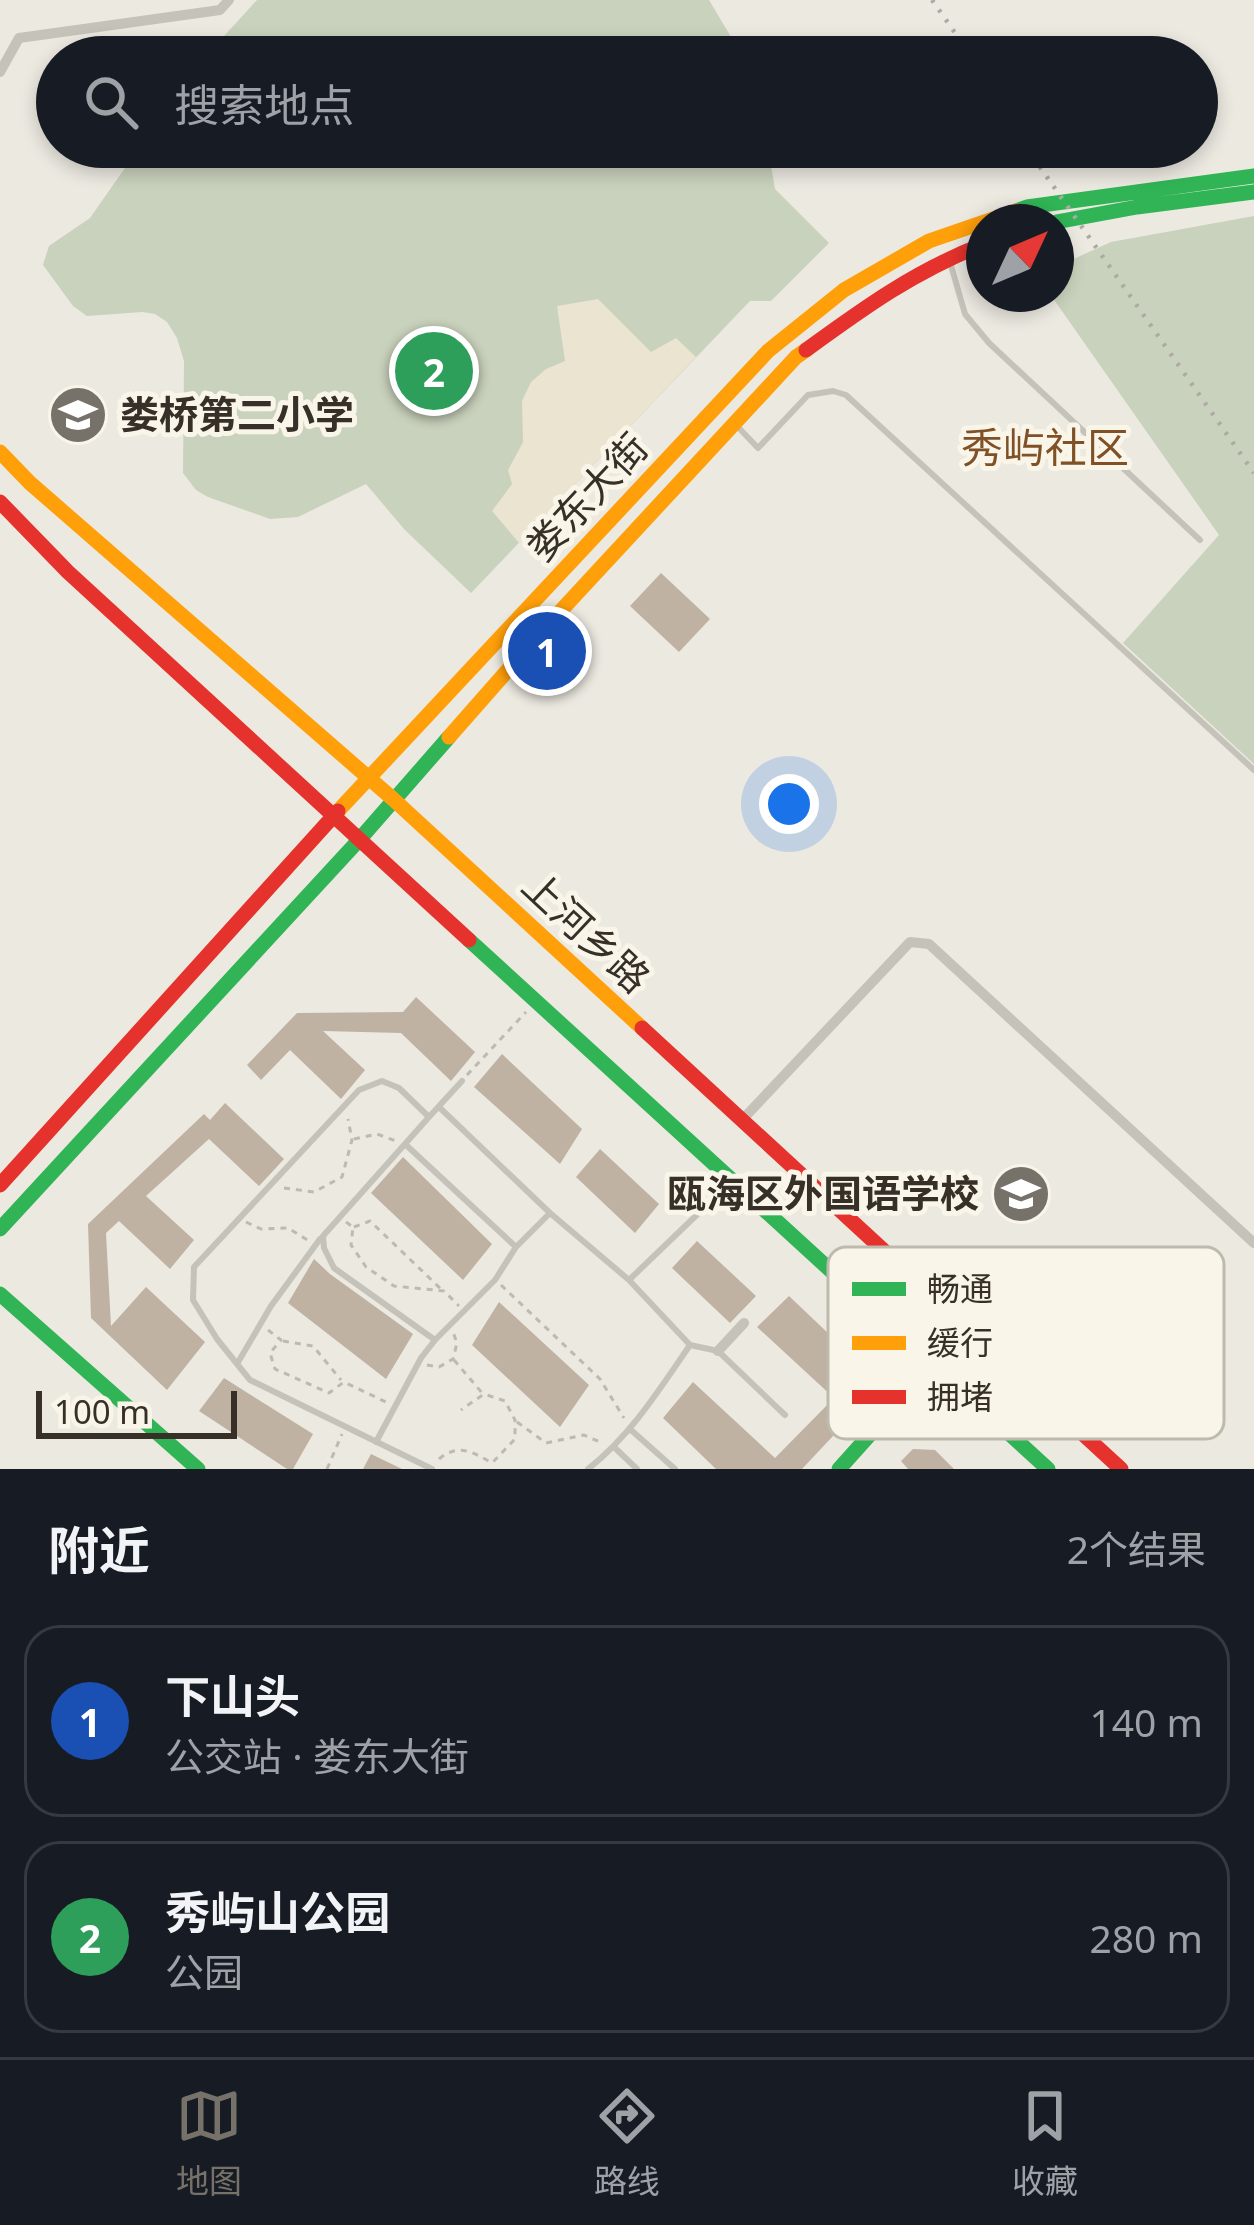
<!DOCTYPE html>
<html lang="zh">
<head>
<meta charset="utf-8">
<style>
  body { margin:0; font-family:"Noto Sans","Noto Sans SC",sans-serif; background:#242831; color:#f1f3f6 }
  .compass { position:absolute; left:966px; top:204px; width:108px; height:108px; border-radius:50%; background:#171b24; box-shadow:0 6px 18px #0003; rotate:46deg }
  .scale { position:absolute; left:36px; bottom:30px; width:201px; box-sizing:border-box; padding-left:12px; border:6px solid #363028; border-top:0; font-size:33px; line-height:42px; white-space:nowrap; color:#363028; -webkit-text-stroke:9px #f9f5e8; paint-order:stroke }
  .you { position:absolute; left:789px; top:804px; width:42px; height:42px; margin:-30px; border:9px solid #fff; border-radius:50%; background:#1a73e8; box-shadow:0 0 0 18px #1a73e833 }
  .badge { display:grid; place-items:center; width:78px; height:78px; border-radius:50%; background:#767169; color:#fff; font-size:39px; font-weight:700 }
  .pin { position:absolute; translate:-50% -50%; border:6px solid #fff; box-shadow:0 3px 12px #0006 }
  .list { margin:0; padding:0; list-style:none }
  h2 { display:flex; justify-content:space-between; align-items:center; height:156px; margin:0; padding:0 48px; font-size:51px }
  h2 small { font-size:39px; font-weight:400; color:#9ea1a6 }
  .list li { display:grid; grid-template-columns:78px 1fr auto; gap:36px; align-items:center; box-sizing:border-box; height:192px; margin:0 24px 24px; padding:0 24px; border:3px solid #363941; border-radius:36px }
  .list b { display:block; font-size:45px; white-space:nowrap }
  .list p { margin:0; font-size:39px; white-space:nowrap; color:#9ea1a6 }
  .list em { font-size:39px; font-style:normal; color:#9ea1a6 }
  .icon { flex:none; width:66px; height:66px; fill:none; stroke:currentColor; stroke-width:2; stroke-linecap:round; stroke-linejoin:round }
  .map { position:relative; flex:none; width:1254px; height:1469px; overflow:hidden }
  .search { position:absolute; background:#171b24; box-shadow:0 6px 18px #0003; left:36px; right:36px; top:36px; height:132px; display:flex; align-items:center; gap:30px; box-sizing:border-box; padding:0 42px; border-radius:66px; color:#9ea1a6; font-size:45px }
  .sheet { height:588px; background:#171b24 }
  nav { display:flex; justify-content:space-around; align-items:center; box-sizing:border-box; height:168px; border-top:3px solid #363941; background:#171b24; font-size:33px; color:#9ea1a6 }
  nav a { display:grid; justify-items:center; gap:6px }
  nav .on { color:#767169 }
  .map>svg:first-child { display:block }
</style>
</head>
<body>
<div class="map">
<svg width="1254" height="1469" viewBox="0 0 1254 1469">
  <rect width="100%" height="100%" fill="#ece9e1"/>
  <!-- green -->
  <path fill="#c9d2bc" d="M257,0h452l34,57h-561l43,-22z
    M124,147h644l7,42 54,54 -58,58h-21l-279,292 -66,-63 -39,-46 -68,33 -28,2 -62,-22 -12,-7 -13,-17 1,-112 -7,-23 -10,-16 -12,-8 -13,-2 -55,4 -14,-10 -30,-41 6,-19 41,-28 37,-53z
    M1254,216v548l-131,-121 96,-108 -169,-241h6v-27l55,-25z"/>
  <!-- plaza -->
  <path fill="#eae4d1" d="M598,299l53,53 25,-14 20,19 -177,186 -27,-32 20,-27 -4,-14 15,-28 -1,-41 9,-19 15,-13 19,-8 -8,-55z"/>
  <!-- building -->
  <path fill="#bfb2a3" d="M661,573l49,46 -31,33 -49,-46z
    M416,997l59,55 -24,29 -50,-48 -78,-2 42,39 -24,29 -51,-49 -29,30 -14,-15 50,-52 106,-1z
    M502,1054l80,75 -22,35 -86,-77z
    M225,1103l59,56 -11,12 -14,15 -50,-47 -63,57 48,44 -24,29 -51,-48 -13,12 5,93 35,-39 59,55 -38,48 -76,-72 -3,-94 116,-110 6,6z
    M600,1149l59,55 -24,29 -59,-56z
    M403,1157l89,87 -29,36 -92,-87z
    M697,1241l59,55 -26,27 -58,-55z
    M314,1259l16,15 83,60 -27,45 -98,-76z
    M789,1296l82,78 -7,29 -62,66h-86l-53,-51 30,-36 82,76 59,-60 -77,-71z
    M499,1302l90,83 -29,42 -88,-82z
    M224,1378l89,56 -20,35h-6l-88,-58z
    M913,1449l22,1 19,19h-46l-7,-8z
    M371,1454l31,15h-39z"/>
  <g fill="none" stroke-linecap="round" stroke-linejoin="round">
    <!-- path -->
    <path stroke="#bebab2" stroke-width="3" stroke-dasharray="6 6" stroke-linecap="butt" d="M467,1075l59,-63
      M354,1139l23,-5 19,7
      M284,1188l30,4 28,-15 10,-37 -4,-21
      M246,1222l15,7 27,-1 21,13
      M346,1222l7,5 -2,18 15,22 28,19 50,5 15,15
      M354,1227l16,-6 72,69
      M501,1285l99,94 24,39
      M268,1330l13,10 -11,13 5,16 54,24 15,-11 44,21
      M283,1341l30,5 28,34
      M454,1360l29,34
      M427,1365l12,2 14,-8 4,-16 -4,-11
      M517,1422l29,21 38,-8 16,7
      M439,1459c19,-16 34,-7 53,4l23,-24v-19l-10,-19 -21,-7 -23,16
      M327,1469l15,-35"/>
    <!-- lane -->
    <path stroke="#c5c2ba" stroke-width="6" d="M950,262l15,52 24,29 211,197
      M737,426l21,22 50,-53 25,-4 13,4 408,375
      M439,1107l111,106 79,67 61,65 28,6 67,64
      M429,1117l-106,119 1,12 10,20 101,72
      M405,1144l111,103
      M629,1280l101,-97
      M237,1364l34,-58 49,-67
      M631,1430l44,39
      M376,1442l45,-84 14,-18 60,-60 21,-33 34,-34
      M615,1448l22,21
      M432,1469l-182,-89 -33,-41 -24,-39 1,-33 165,-177 23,-9 17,7 30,29 33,-36
      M588,1469c43,-34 71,-79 102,-124"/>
    <!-- street -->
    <path stroke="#c5c2ba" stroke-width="10" d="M0,72l19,-34 201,-28 9,-10
      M742,1120l168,-178 19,2 325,299
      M718,1351l26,-28"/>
    <!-- fast -->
    <path stroke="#30b455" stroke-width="15" d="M1016,211l11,-4 227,-31
      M1056,222l81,-15 117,-15
      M469,940l579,529
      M0,1229l359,-389 90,-103
      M0,1294l198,175
      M839,1469l94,-105"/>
    <!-- slow -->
    <path stroke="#ff9f0a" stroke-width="15" d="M0,452l30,31 363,316 249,229
      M449,737l94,-107 253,-273 10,-7
      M338,811l430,-460 76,-61 85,-49 87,-30"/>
    <!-- jam -->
    <path stroke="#e5322d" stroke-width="15" d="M806,350c59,-43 109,-79 178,-106
      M0,502l68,70 401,368
      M642,1028l479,441
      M0,1185l338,-374"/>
    <!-- rail -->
    <path stroke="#adaaa4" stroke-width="4.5" stroke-dasharray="3 9" stroke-linecap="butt" d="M932,0l40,57
      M1026,147l228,326"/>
  </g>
  <!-- icons -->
  <defs>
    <symbol id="school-disc" viewBox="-11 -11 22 22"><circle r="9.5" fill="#767169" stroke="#f9f5e8"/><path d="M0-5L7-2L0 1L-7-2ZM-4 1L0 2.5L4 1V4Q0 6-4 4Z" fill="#fff"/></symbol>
  </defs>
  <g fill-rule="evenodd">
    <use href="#school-disc" x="45" y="382" width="66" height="66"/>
    <use href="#school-disc" x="988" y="1161" width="66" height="66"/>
  </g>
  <g text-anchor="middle" stroke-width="10" stroke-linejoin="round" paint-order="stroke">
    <!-- poi labels -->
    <g font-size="39" font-weight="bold" fill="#363028" stroke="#f9f5e8" text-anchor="start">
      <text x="120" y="429">娄桥第二小学</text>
      <text x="979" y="1208" text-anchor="end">瓯海区外国语学校</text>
    </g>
    <!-- street labels -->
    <g font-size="39" fill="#363028" stroke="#f9f5e8">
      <text transform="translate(587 497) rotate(-47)" y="14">娄东大街</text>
      <text transform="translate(586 932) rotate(43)" y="14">上河乡路</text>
    </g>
    <!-- neighbourhood labels -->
    <g font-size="42" fill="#805126" stroke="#f9f5e8">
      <text x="1045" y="463">秀屿社区</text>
    </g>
  </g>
  <!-- legend -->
  <rect x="828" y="1247" width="396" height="192" rx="18" fill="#f9f5e8" stroke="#bebaae" stroke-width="3"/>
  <rect x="852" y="1282" width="54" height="14" fill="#30b455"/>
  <rect x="852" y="1336" width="54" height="14" fill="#ff9f0a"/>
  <rect x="852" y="1390" width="54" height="14" fill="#e5322d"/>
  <g font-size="33" fill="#363028">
    <text x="927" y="1301">畅通</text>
    <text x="927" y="1355">缓行</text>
    <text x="927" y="1409">拥堵</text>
  </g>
</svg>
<svg class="compass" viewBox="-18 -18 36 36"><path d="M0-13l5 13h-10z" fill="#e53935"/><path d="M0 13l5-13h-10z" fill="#9ea1a6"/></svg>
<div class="scale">100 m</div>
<div class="you"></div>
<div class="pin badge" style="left:547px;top:651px;background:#1a4fb4">1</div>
<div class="pin badge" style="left:434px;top:371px;background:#2e9e5b">2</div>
<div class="search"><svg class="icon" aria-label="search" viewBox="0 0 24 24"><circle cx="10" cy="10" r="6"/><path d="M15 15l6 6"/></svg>搜索地点</div>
</div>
<section class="sheet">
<h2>附近<small>2个结果</small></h2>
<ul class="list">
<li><span class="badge" style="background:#1a4fb4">1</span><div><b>下山头</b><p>公交站 · 娄东大街</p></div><em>140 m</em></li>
<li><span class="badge" style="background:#2e9e5b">2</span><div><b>秀屿山公园</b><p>公园</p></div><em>280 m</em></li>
</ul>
</section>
<nav>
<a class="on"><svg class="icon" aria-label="map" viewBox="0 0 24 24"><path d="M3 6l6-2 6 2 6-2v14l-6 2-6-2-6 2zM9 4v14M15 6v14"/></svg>地图</a>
<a><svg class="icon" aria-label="directions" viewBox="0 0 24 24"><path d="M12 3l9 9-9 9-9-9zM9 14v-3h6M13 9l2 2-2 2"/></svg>路线</a>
<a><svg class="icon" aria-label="saved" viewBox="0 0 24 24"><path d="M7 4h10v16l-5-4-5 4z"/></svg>收藏</a>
</nav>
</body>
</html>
